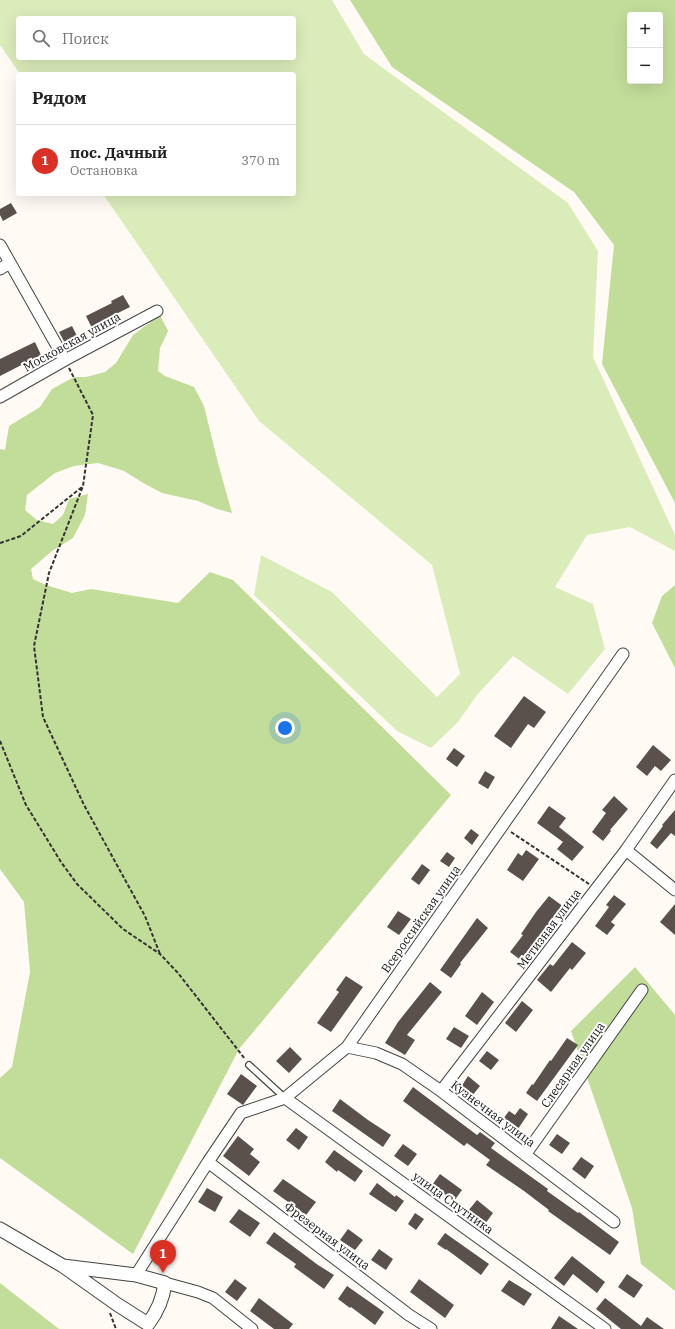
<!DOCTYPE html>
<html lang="ru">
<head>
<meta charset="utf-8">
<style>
  body { margin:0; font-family:"IBM Plex Serif",serif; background:#f6f6f6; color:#222 }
  .controls { position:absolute; right:12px; top:12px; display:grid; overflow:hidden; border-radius:4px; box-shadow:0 4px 16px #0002 }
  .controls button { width:36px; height:36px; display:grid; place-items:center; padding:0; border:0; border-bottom:1px solid #e0e0e0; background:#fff; color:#222; font:20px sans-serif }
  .you { position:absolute; left:285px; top:728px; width:14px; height:14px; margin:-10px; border:3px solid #fff; border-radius:50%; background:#1a73e8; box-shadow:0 0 0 6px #1a73e833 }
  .badge { display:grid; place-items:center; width:26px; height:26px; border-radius:50%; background:#d93025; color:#fff; font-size:13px; font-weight:700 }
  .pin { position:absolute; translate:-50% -33px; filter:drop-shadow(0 1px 2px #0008) }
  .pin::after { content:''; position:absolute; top:21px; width:14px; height:12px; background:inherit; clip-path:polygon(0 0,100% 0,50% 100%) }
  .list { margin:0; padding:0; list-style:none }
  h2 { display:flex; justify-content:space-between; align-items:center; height:52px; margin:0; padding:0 16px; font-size:17px }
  h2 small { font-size:13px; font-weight:400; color:#767676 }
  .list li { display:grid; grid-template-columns:26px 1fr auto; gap:12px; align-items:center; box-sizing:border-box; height:72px; padding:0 16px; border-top:1px solid #e0e0e0 }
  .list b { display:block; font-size:15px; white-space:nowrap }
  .list p { margin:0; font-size:13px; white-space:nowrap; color:#767676 }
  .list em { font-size:13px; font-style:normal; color:#767676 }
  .icon { flex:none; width:22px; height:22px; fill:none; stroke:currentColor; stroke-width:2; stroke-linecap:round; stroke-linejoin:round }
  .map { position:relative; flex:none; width:675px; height:1329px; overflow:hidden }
  .search { position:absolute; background:#fff; box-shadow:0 4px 16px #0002; left:16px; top:16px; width:280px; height:44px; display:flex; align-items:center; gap:10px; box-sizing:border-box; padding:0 14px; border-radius:4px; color:#767676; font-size:15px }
  .panel { position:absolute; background:#fff; box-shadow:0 4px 16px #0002; left:16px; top:72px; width:280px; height:124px; border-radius:4px }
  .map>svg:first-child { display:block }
</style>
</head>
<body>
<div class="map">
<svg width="675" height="1329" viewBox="0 0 675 1329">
  <rect width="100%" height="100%" fill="#fffbf4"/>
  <!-- green -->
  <path fill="#dbecbb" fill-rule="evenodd" d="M0,0h332l32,54 204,149 30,48 -5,106 82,178v16l-45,-24 -43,8 -32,52 38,17 12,45 -37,45 -55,-38 -36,39 -19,27 -27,26 -34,-17 -143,-136 7,-40 71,37 105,105 23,-23 -28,-109 -173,-144 -156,-227h191v-120h-274l-20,-29zM18,18h276v40h-276z"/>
  <!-- forest -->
  <path fill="#c2dd9a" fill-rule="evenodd" d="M350,0h325v503l-73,-139 12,-119 -40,-53 -182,-125zM630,15h30v66h-30z
    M160,315l8,16 -8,17 -2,23 7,5 29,11 10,19 14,57 14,50 -15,-4 -19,-8 -36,-8 -17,-9 -21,-13 -26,-8 -24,3 -19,7 -28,22 -2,15 12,10 16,4 10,-9 6,-16 19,-5 -3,21 -12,23 -21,13 -21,18 2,10 13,6 26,8 19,-4 87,14 32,-31 23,8 218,215 -212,254 -106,205 -133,-96v-80l12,-11 18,-95 -6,-70 -24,-33v-420l5,1 4,-24 31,-19 12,-18 22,-12h12l19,-5 11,-9 17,-28z
    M675,585v83l-23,-45 10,-27z
    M635,967l40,48v276l-34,-27 -9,-56 -61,-177z
    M0,1283l59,46h-59z"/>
  <!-- building -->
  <path fill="#5a504c" d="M11,203l6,10 -14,8 -3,-6v-6z
    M123,295l7,12 -26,13 1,2 -13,6 -6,-12 26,-13 -1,-2z
    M72,326l6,12 -12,7 -7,-13z
    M35,342l6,13 -41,21v-17z
    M524,696l22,16 -12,16 -6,-4 -17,24 -17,-12z
    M653,745l18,15 -10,11 -6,-5 -8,10 -11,-9z
    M454,748l11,8 -8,11 -11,-8z
    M485,771l10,6 -7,12 -10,-6z
    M614,796l14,13 -18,21 1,1 -8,10 -11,-9 14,-19 -4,-3z
    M549,806l17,12 -7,9 25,20 -12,14 -15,-12 6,-7 -26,-19z
    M675,810v26l-4,-3 -14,16 -7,-6 13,-17 -1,-1z
    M471,829l8,6 -7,10 -8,-7z
    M526,850l13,9 -16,22 -16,-11 11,-17 4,3z
    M447,852l8,6 -6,9 -9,-6z
    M422,864l8,6 -11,15 -8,-6z
    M614,895l12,9 -15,18 4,3 -8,10 -12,-9 14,-19 -3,-2z
    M549,896l15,11 -42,54 -12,-9 13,-17 -2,-1 15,-22z
    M675,904v31l-15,-13z
    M398,911l13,8 -12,16 -12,-8z
    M477,918l11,10 -28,35 1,1 -10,14 -11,-8z
    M572,942l14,11 -14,17 -2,-2 -19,24 -14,-12 13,-16 3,2z
    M346,976l17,11 -32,45 -14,-9 22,-31 -3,-2z
    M430,982l12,10 -35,43 8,5 -10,15 -20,-12 13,-21z
    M482,992l12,10 -17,23 -12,-9z
    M522,1001l11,9 -17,22 -11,-9z
    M454,1027l15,9 -8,12 -15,-9z
    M567,1038l11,7 -41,56 -11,-8 6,-9 1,1 17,-25 1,1z
    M290,1047l12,12 -13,14 -13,-12z
    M487,1051l12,9 -8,10 -12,-9z
    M241,1074l16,12 -14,19 -16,-11z
    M468,1076l12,10 -8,10 -11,-9z
    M413,1087l64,48 3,-3 15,11 -4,5 57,41 -1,2 31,22 1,-1 40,30 -9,13 -62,-44 1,-1 -25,-19 -38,-26 4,-5 -23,-17 -3,3 -61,-45z
    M340,1099l28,21 23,15 -8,12 -51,-36z
    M520,1108l8,6 -10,15 -15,-10 6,-8 6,4z
    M296,1128l12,9 -9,13 -13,-10z
    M557,1134l13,9 -8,11 -13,-9z
    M238,1136l16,13 -4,5 10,8 -11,14 -26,-20z
    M403,1144l14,10 -9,12 -14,-10z
    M334,1150l29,21 -8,11 -17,-12 -1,2 -12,-10z
    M581,1157l13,9 -9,13 -13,-10z
    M440,1174l22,16 -8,11 -22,-16z
    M283,1179l33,23 -10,13 -33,-24z
    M377,1183l18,14 1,-2 8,6 -8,11 -27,-18z
    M207,1188l16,9 -8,15 -17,-10z
    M477,1200l16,13 -8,11 -17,-13z
    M239,1209l21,14 -10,14 -21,-15z
    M415,1213l9,6 -8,11 -8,-6z
    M348,1229l15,11 -8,10 -15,-10z
    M274,1232l44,33 16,10 -10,14 -30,-22 2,-3 -30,-21z
    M445,1233l44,31 -8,11 -35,-26v1l-9,-6z
    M379,1249l14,10 -7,11 -15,-10z
    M572,1256l33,26 -8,11 -24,-19 -9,12 -10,-8z
    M627,1274l16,11 -9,13 -16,-11z
    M235,1279l12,9 -10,13 -12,-9z
    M419,1279l35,26 -9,13 -35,-26z
    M509,1280l23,14 -8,12 -23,-15z
    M347,1286l37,26 -9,13 -24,-18 -1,1 -12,-9z
    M259,1298l34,26 -4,5h-15l-24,-18z
    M605,1298l36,28 6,-9 17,12h-43l-25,-20z
    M559,1316l19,13h-27z"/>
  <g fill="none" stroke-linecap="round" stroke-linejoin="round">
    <defs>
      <path id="service" d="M249,1065l36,33"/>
      <path id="minor" d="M0,245l65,115
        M0,269l10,-6
        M0,397l65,-37 92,-49
        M626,850l49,40
        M347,1047l29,6 26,11 39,27 173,131
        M441,1091l185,-241 49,-70
        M285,1098l320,231
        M525,1155l117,-165
        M208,1162l201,153 22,14
        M136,1275l72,-113 33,-49 44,-15 62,-51 276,-393
        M165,1283l33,9 15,6 39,31"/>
      <path id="tertiary" d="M0,1229l63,37 55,39 30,19c10,-13 15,-25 17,-41l-29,-8 -73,-9"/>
    </defs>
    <!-- service casing -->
    <use href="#service" stroke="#444" stroke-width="8"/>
    <!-- minor casing -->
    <use href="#minor" stroke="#444" stroke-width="13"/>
    <!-- tertiary casing -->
    <use href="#tertiary" stroke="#444" stroke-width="15"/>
    <!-- path -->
    <path stroke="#333" stroke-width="2" stroke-dasharray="4 2" stroke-linecap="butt" d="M69,368l24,47 -10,71 -34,87 -15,73 9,71 41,88 61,111 15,38
      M0,543l21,-7 61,-49
      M0,741l26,64 35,57 16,22 46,45 37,25 18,19 67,86
      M511,832l78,52
      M110,1313l6,16"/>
    <!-- service -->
    <use href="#service" stroke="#fff" stroke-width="5.5"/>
    <!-- minor -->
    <use href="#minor" stroke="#fff" stroke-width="11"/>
    <!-- tertiary -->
    <use href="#tertiary" stroke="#fff" stroke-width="13"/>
  </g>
  <g text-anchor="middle" stroke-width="4" stroke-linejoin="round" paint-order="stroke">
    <!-- street labels -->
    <g font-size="12" fill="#111" stroke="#fff">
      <text transform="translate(72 342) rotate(-29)" y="4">Московская улица</text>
      <text transform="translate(421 919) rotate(-55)" y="4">Всероссийская улица</text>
      <text transform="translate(549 929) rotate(-53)" y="4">Метизная улица</text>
      <text transform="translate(573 1065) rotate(-55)" y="4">Слесарная улица</text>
      <text transform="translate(493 1114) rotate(37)" y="4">Кузнечная улица</text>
      <text transform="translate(453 1203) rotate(36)" y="4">улица Спутника</text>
      <text transform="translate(327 1236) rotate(37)" y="4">Фрезерная улица</text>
    </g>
  </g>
</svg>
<div class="controls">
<button>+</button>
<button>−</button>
</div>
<div class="you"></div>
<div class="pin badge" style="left:163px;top:1273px">1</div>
<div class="search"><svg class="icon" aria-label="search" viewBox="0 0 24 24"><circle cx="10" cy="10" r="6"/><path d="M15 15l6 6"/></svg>Поиск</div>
<section class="panel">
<h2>Рядом<small></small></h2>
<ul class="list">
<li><span class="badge">1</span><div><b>пос. Дачный</b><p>Остановка</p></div><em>370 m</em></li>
</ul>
</section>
</div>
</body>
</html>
